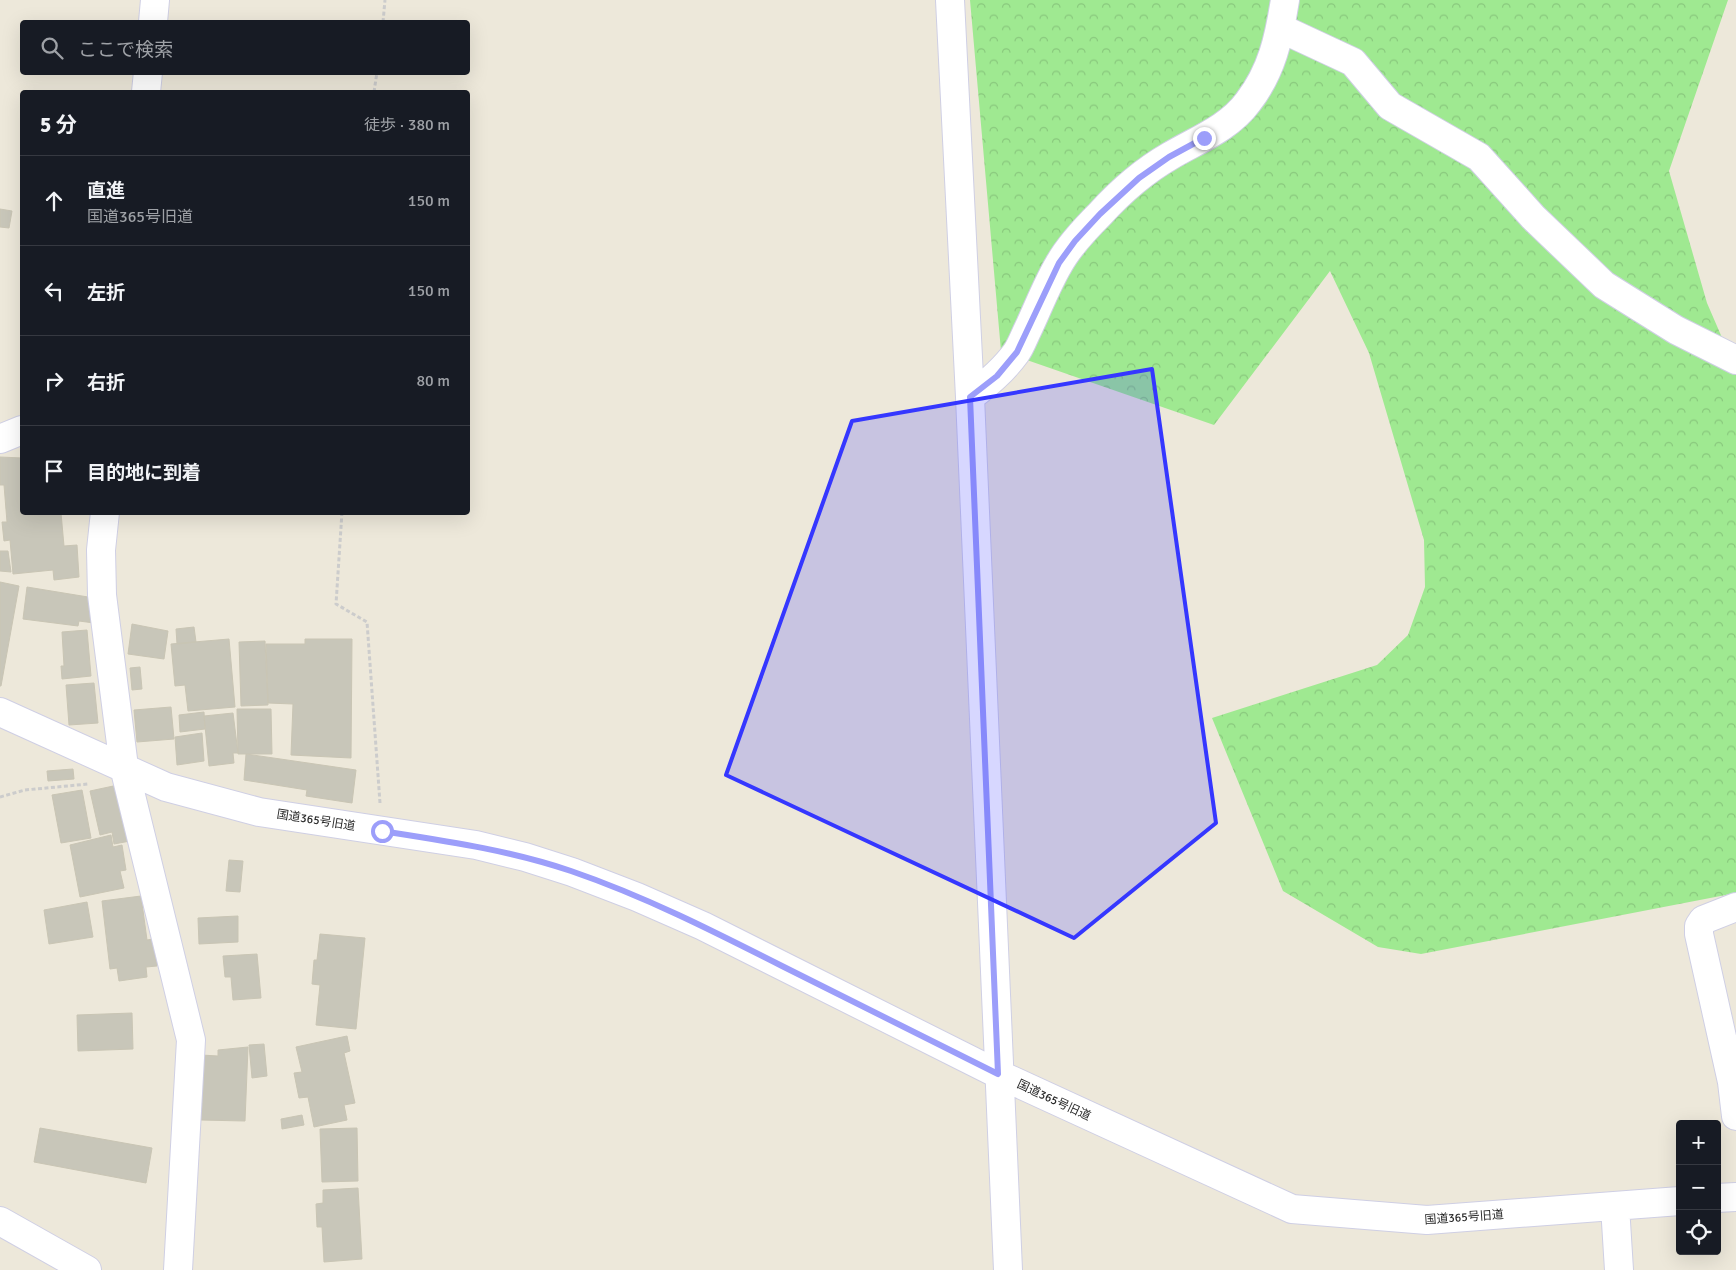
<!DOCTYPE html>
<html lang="ja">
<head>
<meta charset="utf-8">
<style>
  body { margin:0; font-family:Signika,"Noto Sans JP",sans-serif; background:#20242c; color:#f1f3f6 }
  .controls { position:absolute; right:15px; bottom:15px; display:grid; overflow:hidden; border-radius:5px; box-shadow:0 5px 20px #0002 }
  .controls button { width:45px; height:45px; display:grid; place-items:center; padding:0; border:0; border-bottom:1px solid #363941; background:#171b24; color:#f1f3f6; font:25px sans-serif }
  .stop { position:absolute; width:15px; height:15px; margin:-11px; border:4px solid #9c9efa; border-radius:50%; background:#fff }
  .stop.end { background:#9c9efa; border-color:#fff; box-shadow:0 1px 5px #0008 }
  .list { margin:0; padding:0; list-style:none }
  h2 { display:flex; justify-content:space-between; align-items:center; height:65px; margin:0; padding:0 20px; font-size:21px }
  h2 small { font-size:16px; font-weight:400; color:#9ea1a6 }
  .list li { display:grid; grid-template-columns:32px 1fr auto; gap:15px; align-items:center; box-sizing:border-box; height:90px; padding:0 20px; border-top:1px solid #363941 }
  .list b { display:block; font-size:19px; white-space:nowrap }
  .list p { margin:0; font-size:16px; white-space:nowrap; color:#9ea1a6 }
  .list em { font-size:16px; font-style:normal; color:#9ea1a6 }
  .icon { flex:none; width:28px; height:28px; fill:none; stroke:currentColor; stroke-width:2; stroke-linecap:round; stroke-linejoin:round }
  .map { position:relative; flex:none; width:1736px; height:1270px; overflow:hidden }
  .search { position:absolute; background:#171b24; box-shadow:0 5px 20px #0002; left:20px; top:20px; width:450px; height:55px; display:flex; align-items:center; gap:12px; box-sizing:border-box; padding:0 18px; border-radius:5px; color:#9ea1a6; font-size:19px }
  .panel { position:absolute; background:#171b24; box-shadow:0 5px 20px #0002; left:20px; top:90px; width:450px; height:425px; border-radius:5px }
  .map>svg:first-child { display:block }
</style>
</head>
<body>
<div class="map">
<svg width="1736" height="1270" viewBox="0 0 1736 1270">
  <defs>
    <pattern id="forest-crowns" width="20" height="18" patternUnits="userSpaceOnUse" patternTransform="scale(1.25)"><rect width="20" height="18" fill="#9fe991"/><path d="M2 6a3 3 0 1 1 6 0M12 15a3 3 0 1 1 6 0" fill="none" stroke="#89c87d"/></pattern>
  </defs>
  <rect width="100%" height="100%" fill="#ede8da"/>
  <!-- forest -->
  <path fill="url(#forest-crowns)" d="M970,0h758l-59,171 38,132 29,67v523l-315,61 -43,-7 -95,-56 -71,-173 165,-53 31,-30 17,-48 -1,-47 -55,-187 -39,-82 -116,154 -213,-74z"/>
  <!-- building -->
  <path fill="#c8c6b9" stroke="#c9c5b4" d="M0,209l12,2 -3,17 -9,-1z
    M0,457l22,1v54l39,1 3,33 13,-1 2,32 -25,3 -1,-10 -40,4 -3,-34 -6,1 -2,-19h5l-3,-37h-4z
    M0,551h8l3,21 -11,-1z
    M0,582l19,4 -18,100h-1z
    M27,587l61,10 6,26 -15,-2 -1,5 -55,-7z
    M132,624l36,7 -4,28 -36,-5z
    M194,627l2,15 -19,2 -1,-15z
    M87,630l4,46 -29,3 -1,-13h3l-2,-34z
    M229,639l6,68 -47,4 -3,-26 -10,1 -4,-42z
    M305,639h47l-1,119 -60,-3 2,-51 -25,-1 -2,-59h39z
    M265,641l3,64 -27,1 -2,-64z
    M140,667l2,22 -10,1 -2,-22z
    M94,683l4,40 -29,2 -3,-40z
    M171,707l3,32 -37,3 -3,-32z
    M237,709h34l1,45h-34z
    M204,712l1,17 -25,3 -1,-17z
    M233,713l5,40h-5l1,10 -25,3 -5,-50z
    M202,733l2,28 -27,4 -2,-28z
    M246,754l110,16 -4,33 -46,-7 1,-6 -63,-10z
    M73,769l1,10 -26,2 -1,-10z
    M118,785l12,56 -16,3 -2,-12 -12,3 -10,-44z
    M82,790l9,48 -30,5 -9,-48z
    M111,835l2,12 9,-2 4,25 -6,1 4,17 -44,9 -10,-52z
    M229,860l14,1 -3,31 -14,-1z
    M141,896l6,44 6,-1 4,27 -11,1 1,10 -28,4 -2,-13 -7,1 -8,-68z
    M87,902l6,35 -44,7 -5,-34z
    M238,916v26l-39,2 -1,-26z
    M320,934l45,4 -9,91 -40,-4 4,-40 -8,-1 2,-24h3z
    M257,954l4,44 -28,2 -2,-23h-6l-2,-21z
    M132,1013l1,36 -55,2 -1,-36z
    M347,1036l3,15 -6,2 11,50 -11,2 3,15 -33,7 -6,-30 -9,1 -5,-25 8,-1 -6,-25z
    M264,1044l3,32 -15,2 -3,-33z
    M248,1047l-3,74 -44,-1 1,-44 -1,-21 17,1v-6z
    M302,1115l2,10 -22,4 -1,-10z
    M40,1128l112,20 -6,35 -112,-21z
    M357,1128l1,53 -36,1 -2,-53z
    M358,1188l4,71 -38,3 -2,-35h-5l-1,-23 7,-1v-13z"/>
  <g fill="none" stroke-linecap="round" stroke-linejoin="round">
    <defs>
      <path id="minor" d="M950,0l20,397 38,873
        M153,22l2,-22
        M1280,28l73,34 37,44 89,51 54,60 71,68 72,45 60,30
        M146,92l2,-20
        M970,397c17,-13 33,-26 46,-44 5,-7 8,-16 12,-24 10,-21 19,-45 31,-65 10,-18 26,-35 41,-50 20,-22 44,-43 70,-58 27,-16 59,-28 78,-54 24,-31 31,-64 37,-102
        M0,439l22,-9
        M105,512l-4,38 1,45 22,172 67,273 -13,230
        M0,712l166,75 93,25 217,33 49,12 47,15 65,25 66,29 295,148 294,135 135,11 253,-19
        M1736,907l-33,13 -4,6v8l33,148 4,34
        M1717,1198l19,-1
        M1615,1206l4,64
        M0,1221l87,49"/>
    </defs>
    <!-- minor casing -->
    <use href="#minor" stroke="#cfcfe4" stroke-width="30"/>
    <!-- path -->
    <path stroke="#ccc" stroke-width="3" stroke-dasharray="4 2.5" stroke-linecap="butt" d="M383,22l2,-22
      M374,92l3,-20
      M342,512l-6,92 31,18 13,181
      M0,797l25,-7 63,-6"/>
    <!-- minor -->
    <use href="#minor" stroke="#fff" stroke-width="28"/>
  </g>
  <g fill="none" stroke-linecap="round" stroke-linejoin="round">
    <!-- route -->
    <path stroke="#9c9efa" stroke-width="6" d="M382,831c64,10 127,19 189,40 73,25 142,60 211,95 72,36 144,72 216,108l-28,-677 27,-21 20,-24 42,-89 16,-22 25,-27 39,-36 30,-21 35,-19"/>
  </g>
  <!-- marked area -->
  <path fill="#3537ff" fill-opacity="0.2" stroke="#3537ff" stroke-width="4" stroke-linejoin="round" d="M1152,369l64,454 -142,115 -348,-163 126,-354z"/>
  <g text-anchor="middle" stroke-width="4" stroke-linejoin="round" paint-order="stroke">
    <!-- street labels -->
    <g font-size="12" fill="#2a2a2a" stroke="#fff">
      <text transform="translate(316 820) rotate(9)" y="4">国道365号旧道</text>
      <text transform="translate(1054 1100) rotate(25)" y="4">国道365号旧道</text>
      <text transform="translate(1464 1217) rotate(-4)" y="4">国道365号旧道</text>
    </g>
  </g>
</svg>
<div class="controls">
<button>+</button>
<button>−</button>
<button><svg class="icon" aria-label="locate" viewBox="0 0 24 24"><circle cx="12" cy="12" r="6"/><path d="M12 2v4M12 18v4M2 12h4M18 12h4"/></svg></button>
</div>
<div class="stop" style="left:382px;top:831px"></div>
<div class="stop end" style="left:1204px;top:138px"></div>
<div class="search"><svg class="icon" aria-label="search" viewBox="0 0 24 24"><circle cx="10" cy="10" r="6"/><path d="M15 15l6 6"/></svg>ここで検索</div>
<section class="panel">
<h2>5 分<small>徒歩 · 380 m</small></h2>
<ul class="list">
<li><svg class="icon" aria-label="ahead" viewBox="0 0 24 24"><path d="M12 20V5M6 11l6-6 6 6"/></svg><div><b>直進</b><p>国道365号旧道</p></div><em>150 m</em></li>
<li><svg class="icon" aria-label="left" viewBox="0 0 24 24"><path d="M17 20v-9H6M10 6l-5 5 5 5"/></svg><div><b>左折</b></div><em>150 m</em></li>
<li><svg class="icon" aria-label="right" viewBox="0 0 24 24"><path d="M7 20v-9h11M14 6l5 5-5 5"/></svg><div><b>右折</b></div><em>80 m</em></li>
<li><svg class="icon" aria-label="arrive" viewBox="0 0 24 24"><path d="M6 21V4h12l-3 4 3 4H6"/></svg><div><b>目的地に到着</b></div></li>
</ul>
</section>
</div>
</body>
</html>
